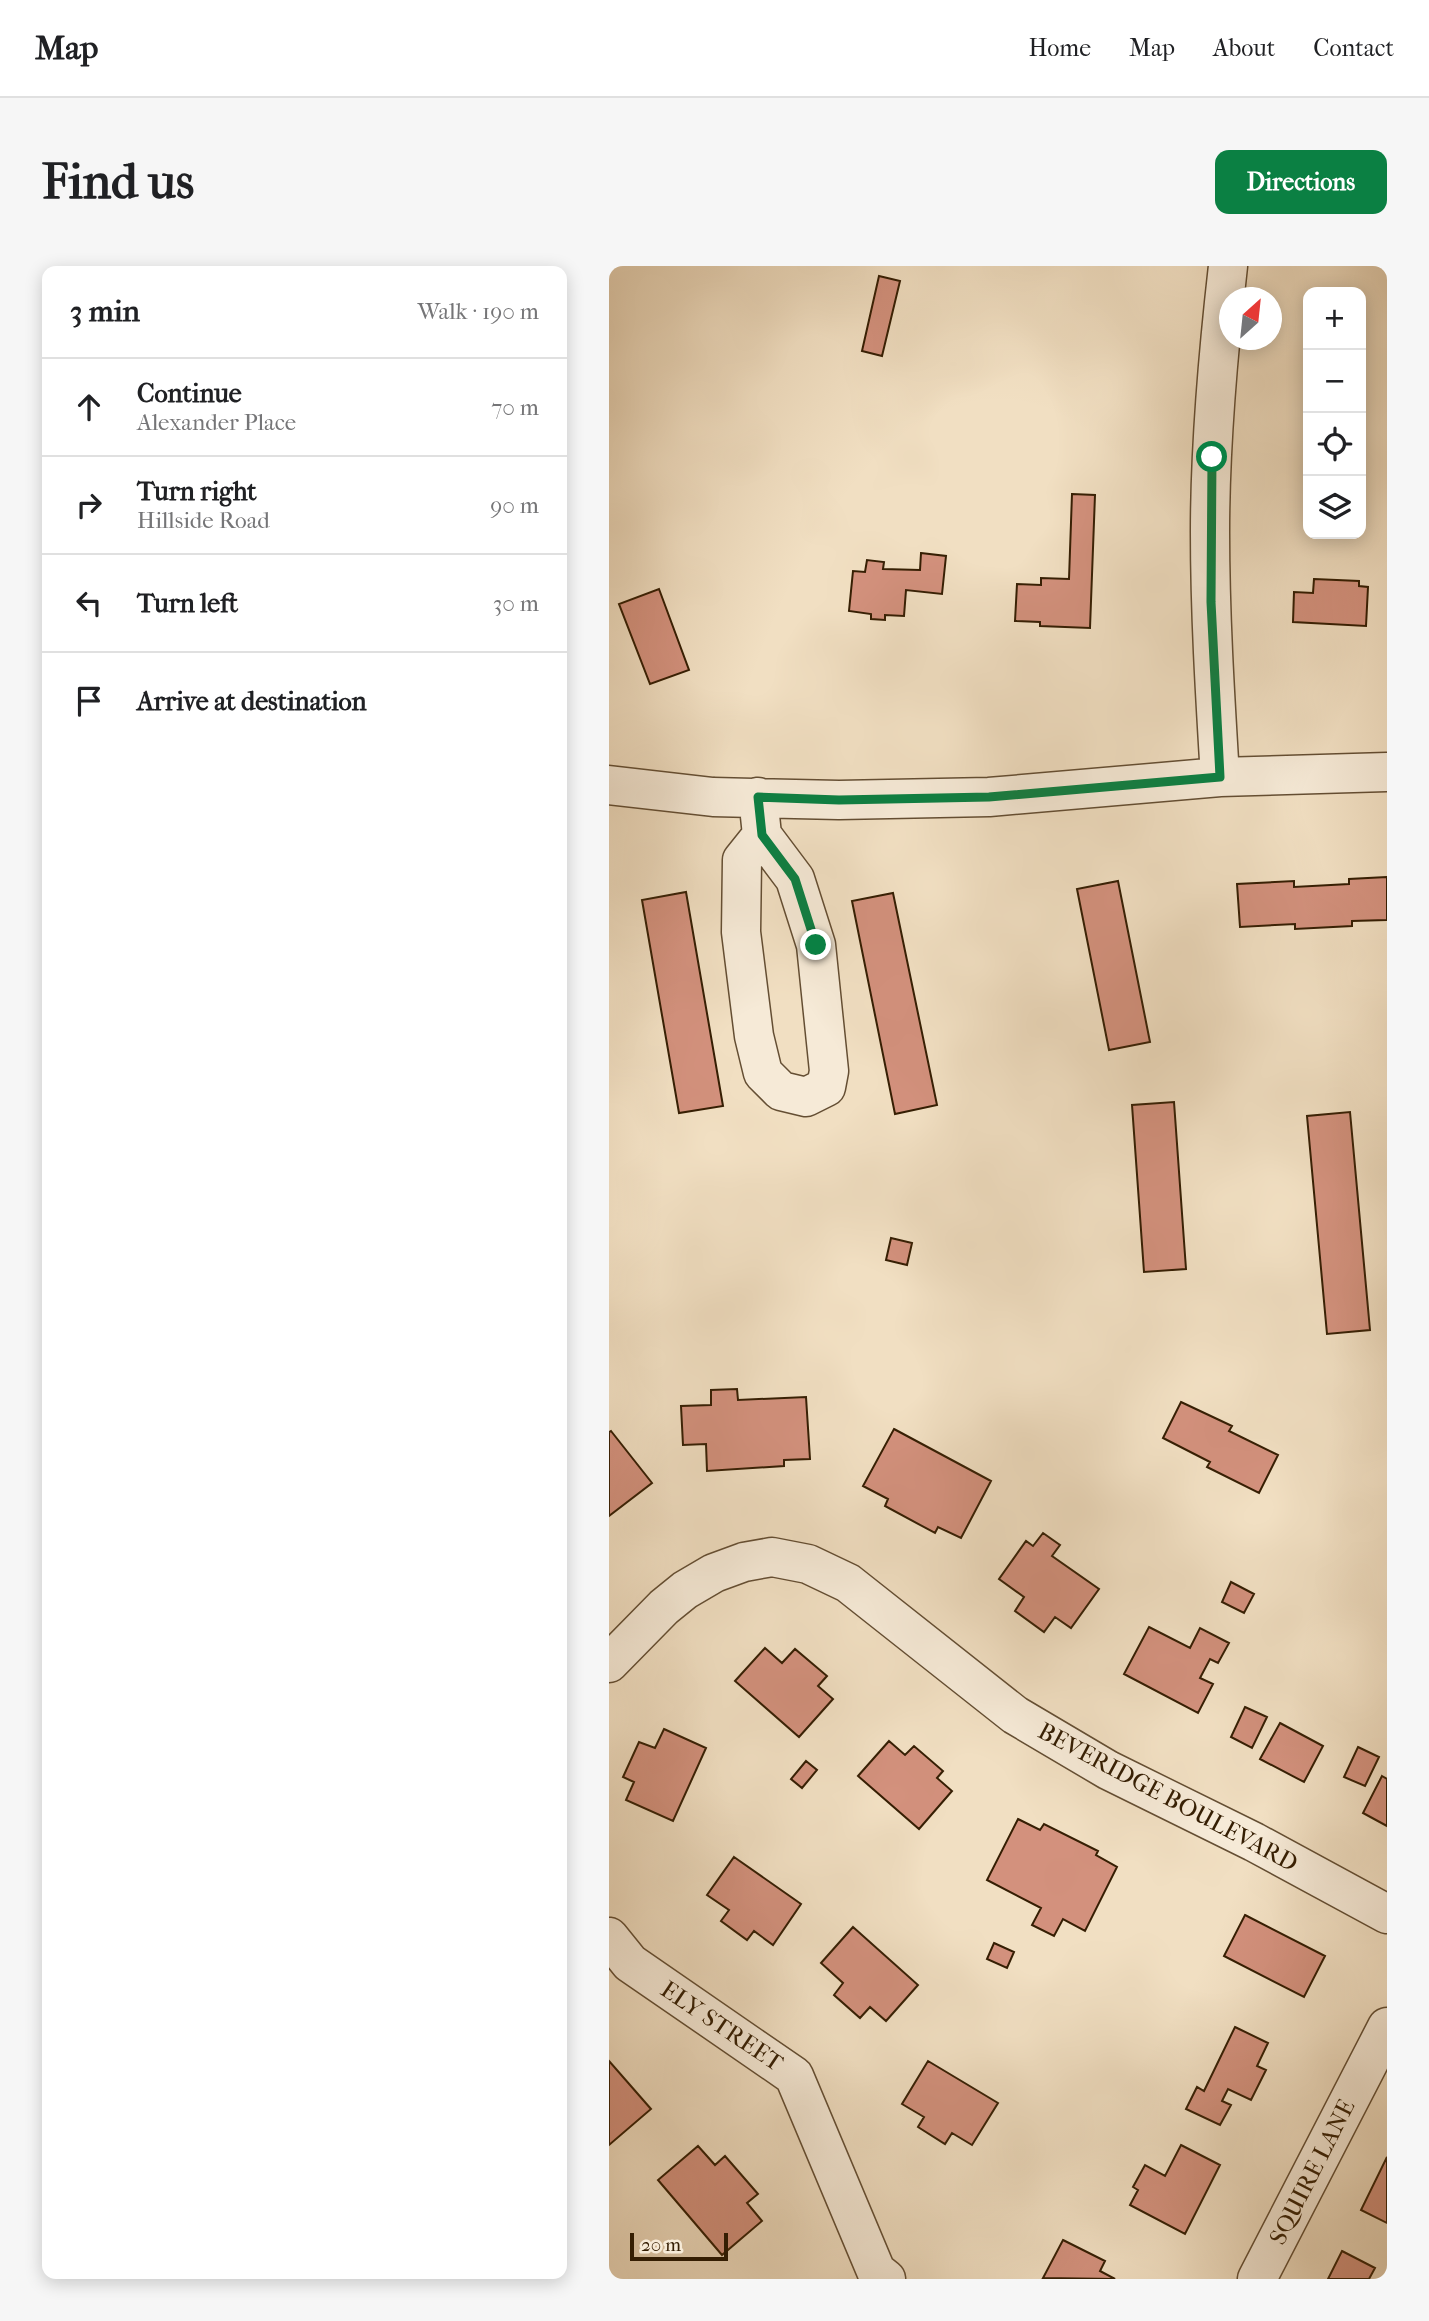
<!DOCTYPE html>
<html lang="en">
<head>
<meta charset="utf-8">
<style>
  body { margin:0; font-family:"IM FELL French Canon",serif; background:#f6f6f6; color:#202124 }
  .controls { position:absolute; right:21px; top:21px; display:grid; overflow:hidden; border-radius:14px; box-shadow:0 4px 18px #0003 }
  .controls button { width:63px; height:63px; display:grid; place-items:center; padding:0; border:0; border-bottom:2px solid #e0e0e0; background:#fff; color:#202124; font:35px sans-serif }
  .compass { position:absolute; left:610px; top:21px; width:63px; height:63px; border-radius:50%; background:#fff; box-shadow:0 4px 18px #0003; rotate:27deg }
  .scale { position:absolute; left:21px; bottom:18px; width:98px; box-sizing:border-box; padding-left:7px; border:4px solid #351e03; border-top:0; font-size:19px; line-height:24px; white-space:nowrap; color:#351e03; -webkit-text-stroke:5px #f6ead7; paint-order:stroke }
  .stop { position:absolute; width:21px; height:21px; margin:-16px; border:5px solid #0b8043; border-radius:50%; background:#fff }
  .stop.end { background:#0b8043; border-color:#fff; box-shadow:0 2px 7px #0008 }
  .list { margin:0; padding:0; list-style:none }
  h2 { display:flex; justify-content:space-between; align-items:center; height:91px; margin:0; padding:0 28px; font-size:30px }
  h2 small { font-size:23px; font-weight:400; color:#757577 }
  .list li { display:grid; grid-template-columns:46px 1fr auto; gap:21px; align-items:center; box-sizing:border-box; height:98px; padding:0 28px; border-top:2px solid #e0e0e0 }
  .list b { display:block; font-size:26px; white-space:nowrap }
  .list p { margin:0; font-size:23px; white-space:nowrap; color:#757577 }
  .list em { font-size:23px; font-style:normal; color:#757577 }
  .icon { flex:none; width:38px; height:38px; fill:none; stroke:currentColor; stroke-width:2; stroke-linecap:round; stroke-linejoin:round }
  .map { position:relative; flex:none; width:778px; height:2013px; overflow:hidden; border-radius:14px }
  header { display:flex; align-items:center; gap:42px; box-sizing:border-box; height:98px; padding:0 35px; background:#fff; border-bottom:2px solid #e0e0e0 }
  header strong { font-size:33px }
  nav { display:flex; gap:38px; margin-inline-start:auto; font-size:24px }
  .intro { display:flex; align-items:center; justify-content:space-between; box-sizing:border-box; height:168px; padding:0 42px }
  h1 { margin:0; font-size:49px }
  .button { padding:18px 32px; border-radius:14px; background:#0b8043; color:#fff; font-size:24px; font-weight:700 }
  main { display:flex; gap:42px; padding:0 42px }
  aside { flex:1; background:#fff; border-radius:14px; box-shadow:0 4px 18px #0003 }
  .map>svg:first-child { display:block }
</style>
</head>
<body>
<header>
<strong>Map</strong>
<nav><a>Home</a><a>Map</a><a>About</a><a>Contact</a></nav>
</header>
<div class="intro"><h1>Find us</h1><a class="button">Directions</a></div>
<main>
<aside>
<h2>3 min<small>Walk · 190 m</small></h2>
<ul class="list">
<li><svg class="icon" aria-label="ahead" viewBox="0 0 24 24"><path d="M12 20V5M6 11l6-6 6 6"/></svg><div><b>Continue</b><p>Alexander Place</p></div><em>70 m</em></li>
<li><svg class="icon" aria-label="right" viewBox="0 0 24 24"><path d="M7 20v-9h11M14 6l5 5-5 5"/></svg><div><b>Turn right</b><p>Hillside Road</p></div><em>90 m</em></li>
<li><svg class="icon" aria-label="left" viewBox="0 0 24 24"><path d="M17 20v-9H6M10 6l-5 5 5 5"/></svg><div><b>Turn left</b></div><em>30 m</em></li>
<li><svg class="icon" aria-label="arrive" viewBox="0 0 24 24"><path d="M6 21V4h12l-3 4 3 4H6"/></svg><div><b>Arrive at destination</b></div></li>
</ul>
</aside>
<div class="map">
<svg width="778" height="2013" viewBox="0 0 778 2013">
  <rect width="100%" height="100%" fill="#f1dfc2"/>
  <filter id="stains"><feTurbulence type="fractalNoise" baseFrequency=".00286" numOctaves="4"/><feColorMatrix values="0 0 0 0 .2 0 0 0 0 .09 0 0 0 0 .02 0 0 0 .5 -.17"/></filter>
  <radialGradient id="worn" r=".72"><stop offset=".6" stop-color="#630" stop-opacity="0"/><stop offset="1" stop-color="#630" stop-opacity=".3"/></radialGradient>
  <!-- building -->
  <path fill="#d3917d" stroke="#351e03" stroke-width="2" d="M270,10l21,5 -18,75 -20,-5z
    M463,228l23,1 -5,133 -50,-2v-4l-25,-1 2,-37 24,1v-7l28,1z
    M312,287l25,3 -4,38 -36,-4 -2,26 -19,-1v5l-14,-1v-5l-22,-3 4,-40 12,1 2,-12 17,2 -1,7 37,1z
    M705,313l45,2v5l9,1 -2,39 -73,-4 1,-30 19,1z
    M50,323l30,81 -39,14 -31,-80z
    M778,611v43l-35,1v5l-57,3v-5l-55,3 -3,-43 57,-3v6l55,-3v-5z
    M509,615l32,161 -41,8 -32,-161z
    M77,626l37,214 -44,7 -37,-213z
    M284,627l44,212 -42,9 -43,-213z
    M565,836l12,167 -42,3 -12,-167z
    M741,846l20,218 -43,4 -20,-218z
    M282,972l21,5 -5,22 -21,-5z
    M128,1123l1,11 68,-3 4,62 -26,1v6l-77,5 -1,-27 -23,1 -2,-39 30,-1v-15z
    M572,1136l51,24 -3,5 49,24 -19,38 -52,-26 3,-5 -47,-24z
    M285,1163l97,52 -30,57 -23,-11 -3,6 -50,-27 3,-7 -25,-13z
    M2,1165l41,52 -43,33v-84z
    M434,1267l17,12 -8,11 47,33 -28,39 -16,-11 -11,15 -29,-21 9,-14 -25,-18 27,-38 7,5z
    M622,1316l23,12 -10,19 -22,-11z
    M540,1361l41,21 10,-20 29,15 -11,20 -8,-4 -10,19 13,6 -15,29 -74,-39z
    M156,1382l17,15 13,-14 32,27 -9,10 15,13 -34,38 -64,-56z
    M636,1441l22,10 -15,31 -21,-11z
    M671,1457l43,23 -19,36 -44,-23z
    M55,1463l42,19 -33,73 -47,-21 8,-18 -11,-5 16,-35 16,6z
    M280,1475l16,14 9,-9 29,25 -6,7 15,13 -33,38 -61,-53z
    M749,1481l21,10 -14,29 -21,-9z
    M197,1495l11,9 -15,18 -11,-9z
    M773,1510l5,3v47l-24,-13z
    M409,1553l22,11 4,-6 54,27 -2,4 21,12 -32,64 -22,-12 -9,17 -22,-11 9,-17 -54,-28z
    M125,1591l67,47 -28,41 -19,-14 -7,9 -26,-19 8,-11 -22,-15z
    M636,1649l80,41 -21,41 -80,-41z
    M244,1661l65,58 -32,36 -16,-14 -10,11 -26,-23 9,-12 -22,-20z
    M385,1677l20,9 -7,16 -20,-9z
    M626,1761l33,16 -11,23 9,4 -15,30 -23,-11 -6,12 9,4 -11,20 -34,-16 11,-22 7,4z
    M0,1795l42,48 -42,36z
    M319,1795l70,42 -26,42 -20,-12 -7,11 -27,-17 6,-10 -22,-13z
    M572,1879l39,20 -35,69 -55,-29 8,-15 -5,-3 12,-22 20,11z
    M89,1880l17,19 10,-9 33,38 -11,9 15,18 -40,34 -64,-75z
    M778,1891v66l-26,-13z
    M454,1974l42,21 -5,10 15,8 -72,-1z
    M733,1985l33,17 -6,11h-41z"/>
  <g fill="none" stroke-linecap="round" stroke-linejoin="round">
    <defs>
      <path id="minor" d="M611,511c-5,-82 -10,-163 -10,-245 0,-89 8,-178 18,-266
        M0,519l104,12 126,3 150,-3 231,-20 167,-5
        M149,531l4,38 33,44 21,66 13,126 -3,16 -20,10 -25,-6 -18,-18 -9,-37 -13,-104 1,-72 20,-25
        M0,1397l55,-56 21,-17 29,-17 30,-11 28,-5 36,7 40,19 167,132 93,55 146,72 133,72
        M0,1671l21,26 164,113 82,195 10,8
        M648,2013l130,-252"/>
    </defs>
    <!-- minor casing -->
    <use href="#minor" stroke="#644e33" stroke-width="41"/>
    <!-- minor -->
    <use href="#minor" stroke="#f6ead7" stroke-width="38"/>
  </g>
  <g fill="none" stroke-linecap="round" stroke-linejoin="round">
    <!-- route -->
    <path stroke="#0b8043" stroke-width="9" d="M207,679l-21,-66 -33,-44 -4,-38 81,3 150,-3 231,-20 -9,-175 1,-145"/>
  </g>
  <g text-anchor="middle" stroke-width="6" stroke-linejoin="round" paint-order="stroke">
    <!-- street labels -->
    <g font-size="24" fill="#351e03" stroke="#f6ead7">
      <text transform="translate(559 1531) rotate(28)" y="8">BEVERIDGE BOULEVARD</text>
      <text transform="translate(113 1760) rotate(34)" y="8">ELY STREET</text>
      <text transform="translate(703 1906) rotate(-63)" y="8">SQUIRE LANE</text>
    </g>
  </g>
  <rect width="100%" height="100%" filter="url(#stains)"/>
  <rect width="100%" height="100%" fill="url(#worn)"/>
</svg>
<div class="controls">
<button>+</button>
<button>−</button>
<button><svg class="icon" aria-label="locate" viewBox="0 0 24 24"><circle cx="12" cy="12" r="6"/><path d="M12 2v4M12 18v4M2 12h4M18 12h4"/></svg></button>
<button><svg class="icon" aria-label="layers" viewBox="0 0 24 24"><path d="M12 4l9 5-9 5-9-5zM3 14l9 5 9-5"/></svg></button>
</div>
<svg class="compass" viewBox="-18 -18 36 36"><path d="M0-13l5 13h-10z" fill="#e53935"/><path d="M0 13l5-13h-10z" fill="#757577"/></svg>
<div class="scale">20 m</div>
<div class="stop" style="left:603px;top:191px"></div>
<div class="stop end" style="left:207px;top:679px"></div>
</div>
</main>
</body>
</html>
